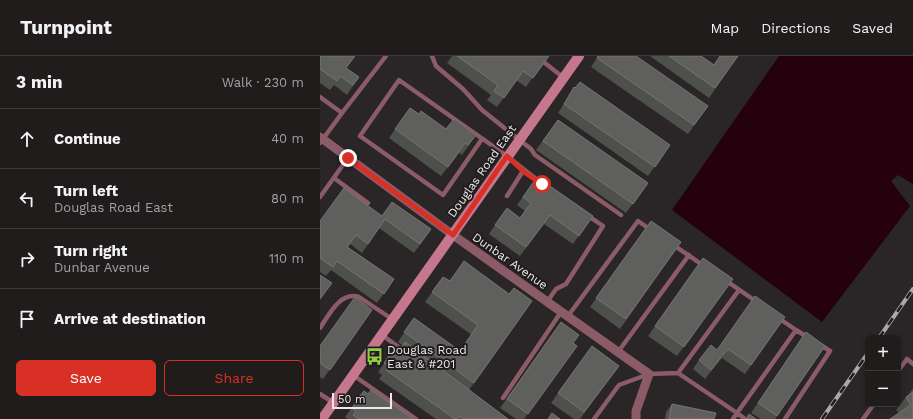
<!DOCTYPE html>
<html lang="en">
<head>
<meta charset="utf-8">
<style>
  body { margin:0; font-family:"Work Sans",sans-serif; background:#282525; color:#f1f3f6 }
  .controls { position:absolute; right:12px; bottom:12px; display:grid; overflow:hidden; border-radius:6px; box-shadow:0 2px 6px #0003 }
  .controls button { width:36px; height:36px; display:grid; place-items:center; padding:0; border:0; border-bottom:1px solid #3d3a3b; background:#201c1c; color:#f1f3f6; font:20px sans-serif }
  .scale { position:absolute; left:12px; bottom:10px; width:60px; box-sizing:border-box; padding-left:4px; border:2px solid #ece9ea; border-top:0; font-size:11px; line-height:14px; white-space:nowrap; color:#ece9ea; -webkit-text-stroke:3px #201c1d; paint-order:stroke }
  .stop { position:absolute; width:12px; height:12px; margin:-9px; border:3px solid #d93025; border-radius:50%; background:#fff }
  .stop.end { background:#d93025; border-color:#fff; box-shadow:0 1px 4px #0008 }
  .list { margin:0; padding:0; list-style:none }
  h2 { display:flex; justify-content:space-between; align-items:center; height:52px; margin:0; padding:0 16px; font-size:17px }
  h2 small { font-size:13px; font-weight:400; color:#a2a1a3 }
  .list li { display:grid; grid-template-columns:26px 1fr auto; gap:12px; align-items:center; box-sizing:border-box; height:60px; padding:0 16px; border-top:1px solid #3d3a3b }
  .list b { display:block; font-size:15px; white-space:nowrap }
  .list p { margin:0; font-size:13px; white-space:nowrap; color:#a2a1a3 }
  .list em { font-size:13px; font-style:normal; color:#a2a1a3 }
  .actions { display:flex; gap:8px; padding:12px 16px }
  .actions a { flex:1; padding:9px 0; border:1px solid #d93025; border-radius:6px; text-align:center; font-size:14px; color:#d93025 }
  .actions .main { background:#d93025; color:#fff }
  .icon { flex:none; width:22px; height:22px; fill:none; stroke:currentColor; stroke-width:2; stroke-linecap:round; stroke-linejoin:round }
  .map { position:relative; flex:none; width:593px; height:363px; overflow:hidden }
  header { display:flex; align-items:center; gap:24px; box-sizing:border-box; height:56px; padding:0 20px; background:#201c1c; border-bottom:1px solid #3d3a3b }
  header strong { font-size:19px }
  nav { display:flex; gap:22px; margin-inline-start:auto; font-size:14px }
  main { display:flex }
  aside { flex:1; background:#201c1c }
  .map>svg:first-child { display:block }
</style>
</head>
<body>
<header>
<strong>Turnpoint</strong>
<nav><a>Map</a><a>Directions</a><a>Saved</a></nav>
</header>
<main>
<aside>
<h2>3 min<small>Walk · 230 m</small></h2>
<ul class="list">
<li><svg class="icon" aria-label="ahead" viewBox="0 0 24 24"><path d="M12 20V5M6 11l6-6 6 6"/></svg><div><b>Continue</b></div><em>40 m</em></li>
<li><svg class="icon" aria-label="left" viewBox="0 0 24 24"><path d="M17 20v-9H6M10 6l-5 5 5 5"/></svg><div><b>Turn left</b><p>Douglas Road East</p></div><em>80 m</em></li>
<li><svg class="icon" aria-label="right" viewBox="0 0 24 24"><path d="M7 20v-9h11M14 6l5 5-5 5"/></svg><div><b>Turn right</b><p>Dunbar Avenue</p></div><em>110 m</em></li>
<li><svg class="icon" aria-label="arrive" viewBox="0 0 24 24"><path d="M6 21V4h12l-3 4 3 4H6"/></svg><div><b>Arrive at destination</b></div></li>
</ul>
<div class="actions"><a class="main">Save</a><a>Share</a></div>
</aside>
<div class="map">
<svg width="593" height="363" viewBox="0 0 593 363">
  <rect width="100%" height="100%" fill="#2a2526"/>
  <!-- water -->
  <path fill="#25000d" d="M459,0h134v128l-15,-9 -7,6 19,25 -88,116 -150,-112z"/>
  <g fill="none" stroke-linecap="round" stroke-linejoin="round">
    <!-- lane -->
    <path stroke="#8c5b68" stroke-width="4.5" d="M112,0l4,10 27,23 19,21 49,39 4,6 86,60
      M216,0l28,22
      M0,41l22,16 -22,30
      M22,57l44,-57
      M162,83l-39,56 -83,-59 39,-56 108,76 33,26
      M14,122l34,25
      M187,140l16,-25
      M0,141l28,-39
      M352,188l32,22
      M405,224l32,22
      M419,234l-61,83 59,40 59,-83 -19,-13
      M227,246l9,-13 10,-5 37,-58 -16,-11
      M248,260l70,-95 13,9
      M0,272c9,-13 20,-37 39,-31l33,22
      M476,274l13,8
      M62,279l22,16
      M298,296l71,-97
      M578,315l9,-12 6,5
      M33,319l63,44
      M0,338l14,9
      M183,342l58,-86
      M274,363l25,-34 30,-11 29,-1
      M413,363l4,-6 8,6
      M465,363l45,-68 -11,-7
      M543,363l11,-15"/>
    <!-- street -->
    <path stroke="#8c5b68" stroke-width="9" d="M0,81l133,98 196,139 -13,37v8"/>
    <!-- secondary -->
    <path stroke="#c5778e" stroke-width="10" d="M2,363l257,-363"/>
    <defs>
      <path id="rail" d="M559,282l34,-49
        M502,363l46,-66"/>
    </defs>
    <!-- rail casing -->
    <use href="#rail" stroke="#aca8a9" stroke-width="4"/>
    <!-- rail -->
    <use href="#rail" stroke="#201c1d" stroke-width="2.5" stroke-dasharray="8" stroke-linecap="butt"/>
  </g>
  <!-- wall -->
  <path fill="#4e504c" d="M0,0l26,12 13,9 -12,18 -13,-10 -4,5 -10,-7z
    M132,0h96l-22,31 -10,-7 -19,27 -10,-7 4,-5 -44,-32z
    M278,0l110,50 -20,28 -97,-67z
    M330,0h51l13,9 24,-9 -29,42z
    M254,31l96,58 -22,31 -90,-63 10,-16z
    M90,52l9,6 27,15 30,6 -14,20 -3,-2 -18,23 -52,-38z
    M238,64l90,63 -22,30 -90,-63z
    M217,121l56,39 -20,28 -29,-20 -24,32 -31,-22 6,-9 25,-7 5,-7 -8,-6z
    M62,160l49,13 -17,24 -35,-25 -17,25 -12,-9 -2,3 46,32 -17,24 -46,-33 -5,6 -6,-4v-51z
    M331,165l30,21 -61,87 -30,-22z
    M383,202l30,21 -56,77 -29,-20z
    M123,221l7,4 59,13 23,7 -63,89 39,29h-72l-57,-40 3,-4 -4,-3 18,-26 4,3 3,-3 -5,-4 16,-24 46,33 12,-16 -47,-33z
    M52,254l-49,69 -3,-2v-31z
    M465,261l-40,57 -23,-16 -17,21 -12,-10 6,-9 18,-10z
    M241,266l12,21 4,3 -53,73h-8l-16,-11z
    M486,276l19,14 -50,73h-14l-10,-6z
    M272,290l27,20 -39,53h-6l-23,-16z
    M593,332v31l-14,-6 -3,-3 10,-13 2,-1z
    M44,335l4,3 45,25h-65l-3,-2z
    M352,348l42,15h-49l1,-7z"/>
  <!-- shaded-wall -->
  <path fill="#383836" d="M408,293l-6,9 -17,21 6,-9z"/>
  <!-- building -->
  <path fill="#5f605d" stroke="#757673" d="M0,0h35l-9,12 13,9 -6,8 -13,-9 -3,5 -17,-12z
    M137,0h92l-16,22 -10,-7 -19,27 -10,-7 4,-6z
    M278,0h38l72,50 -14,19 -97,-67z
    M349,0h32l13,9 6,-9h18l-23,32z
    M260,26l90,63 -15,22 -91,-63 10,-17 1,1z
    M90,52l9,6 2,-3 25,18 8,-10 22,16 -8,10 -3,-2 -17,24 -53,-38z
    M238,64l90,63 -15,21 -90,-63z
    M217,121l56,39 -14,20 -29,-21 -24,32 -31,-22 12,-17 13,10 11,-15 -8,-6z
    M24,132l38,28 10,-14 39,27 -11,15 -35,-25 -17,25 -12,-9 -9,12 47,32 -10,15 -47,-33 -4,6 -13,-9v-37z
    M331,165l30,21 -55,77 -30,-21z
    M383,202l30,21 -49,68 -29,-21z
    M144,205l45,33 5,-6 18,13 -58,82 -70,-51 10,-14 46,33 18,-26 -46,-33 11,-15 7,4z
    M0,219l12,8 -12,16z
    M435,240l30,21 -34,48 -23,-16 -17,21 -12,-10 12,-15 6,5z
    M35,241l17,13 -42,60 -10,-7v-17z
    M241,266l18,13 -6,8 4,3 -49,68 -21,-15z
    M486,276l19,14 -48,70 -19,-13z
    M85,286l103,77h-45l-4,-3 -2,3h-2l-69,-49 3,-4 -5,-3 12,-17 4,3z
    M272,290l27,20 -35,46 -26,-19z
    M51,334l42,29h-54l-6,-4 3,-4 -4,-3 7,-11 5,-6 4,3z
    M593,336v27h-23l21,-14 -5,-8z
    M352,348l44,9 -2,6h-45z
    M232,357l8,6h-12z
    M429,358l7,5h-10z"/>
  <g fill="none" stroke-linecap="round" stroke-linejoin="round">
    <!-- route -->
    <path stroke="#d93025" stroke-width="5" d="M28,102l105,77 54,-79 17,16 18,12"/>
  </g>
  <!-- icons -->
  <defs>
    <symbol id="bus-bare" viewBox="-9 -9 18 18"><path d="M-5-6H5V4H4V6H2V4H-2V6H-4V4H-5ZM-3.5-4V0h7V-4ZM-3.5 1.2v1.5H-2V1.2ZM2 1.2v1.5H3.5V1.2Z" fill="#8ece43" stroke="#201c1d" stroke-width="2.5" paint-order="stroke"/></symbol>
  </defs>
  <g fill-rule="evenodd">
    <use href="#bus-bare" x="42" y="288" width="25" height="25"/>
  </g>
  <g text-anchor="middle" stroke-width="4" stroke-linejoin="round" paint-order="stroke">
    <!-- street labels -->
    <g font-size="12" fill="#ece9ea" stroke="#201c1d">
      <text transform="translate(162 115) rotate(-55)" y="4">Douglas Road East</text>
      <text transform="translate(190 205) rotate(35)" y="4">Dunbar Avenue</text>
    </g>
    <!-- poi labels -->
    <g font-size="12" fill="#ece9ea" stroke="#201c1d" text-anchor="start">
      <text x="67" y="298">Douglas Road<tspan x="67" dy="14">East &amp; #201</tspan></text>
    </g>
  </g>
</svg>
<div class="controls">
<button>+</button>
<button>−</button>
</div>
<div class="scale">50 m</div>
<div class="stop" style="left:222px;top:128px"></div>
<div class="stop end" style="left:28px;top:102px"></div>
</div>
</main>
</body>
</html>
